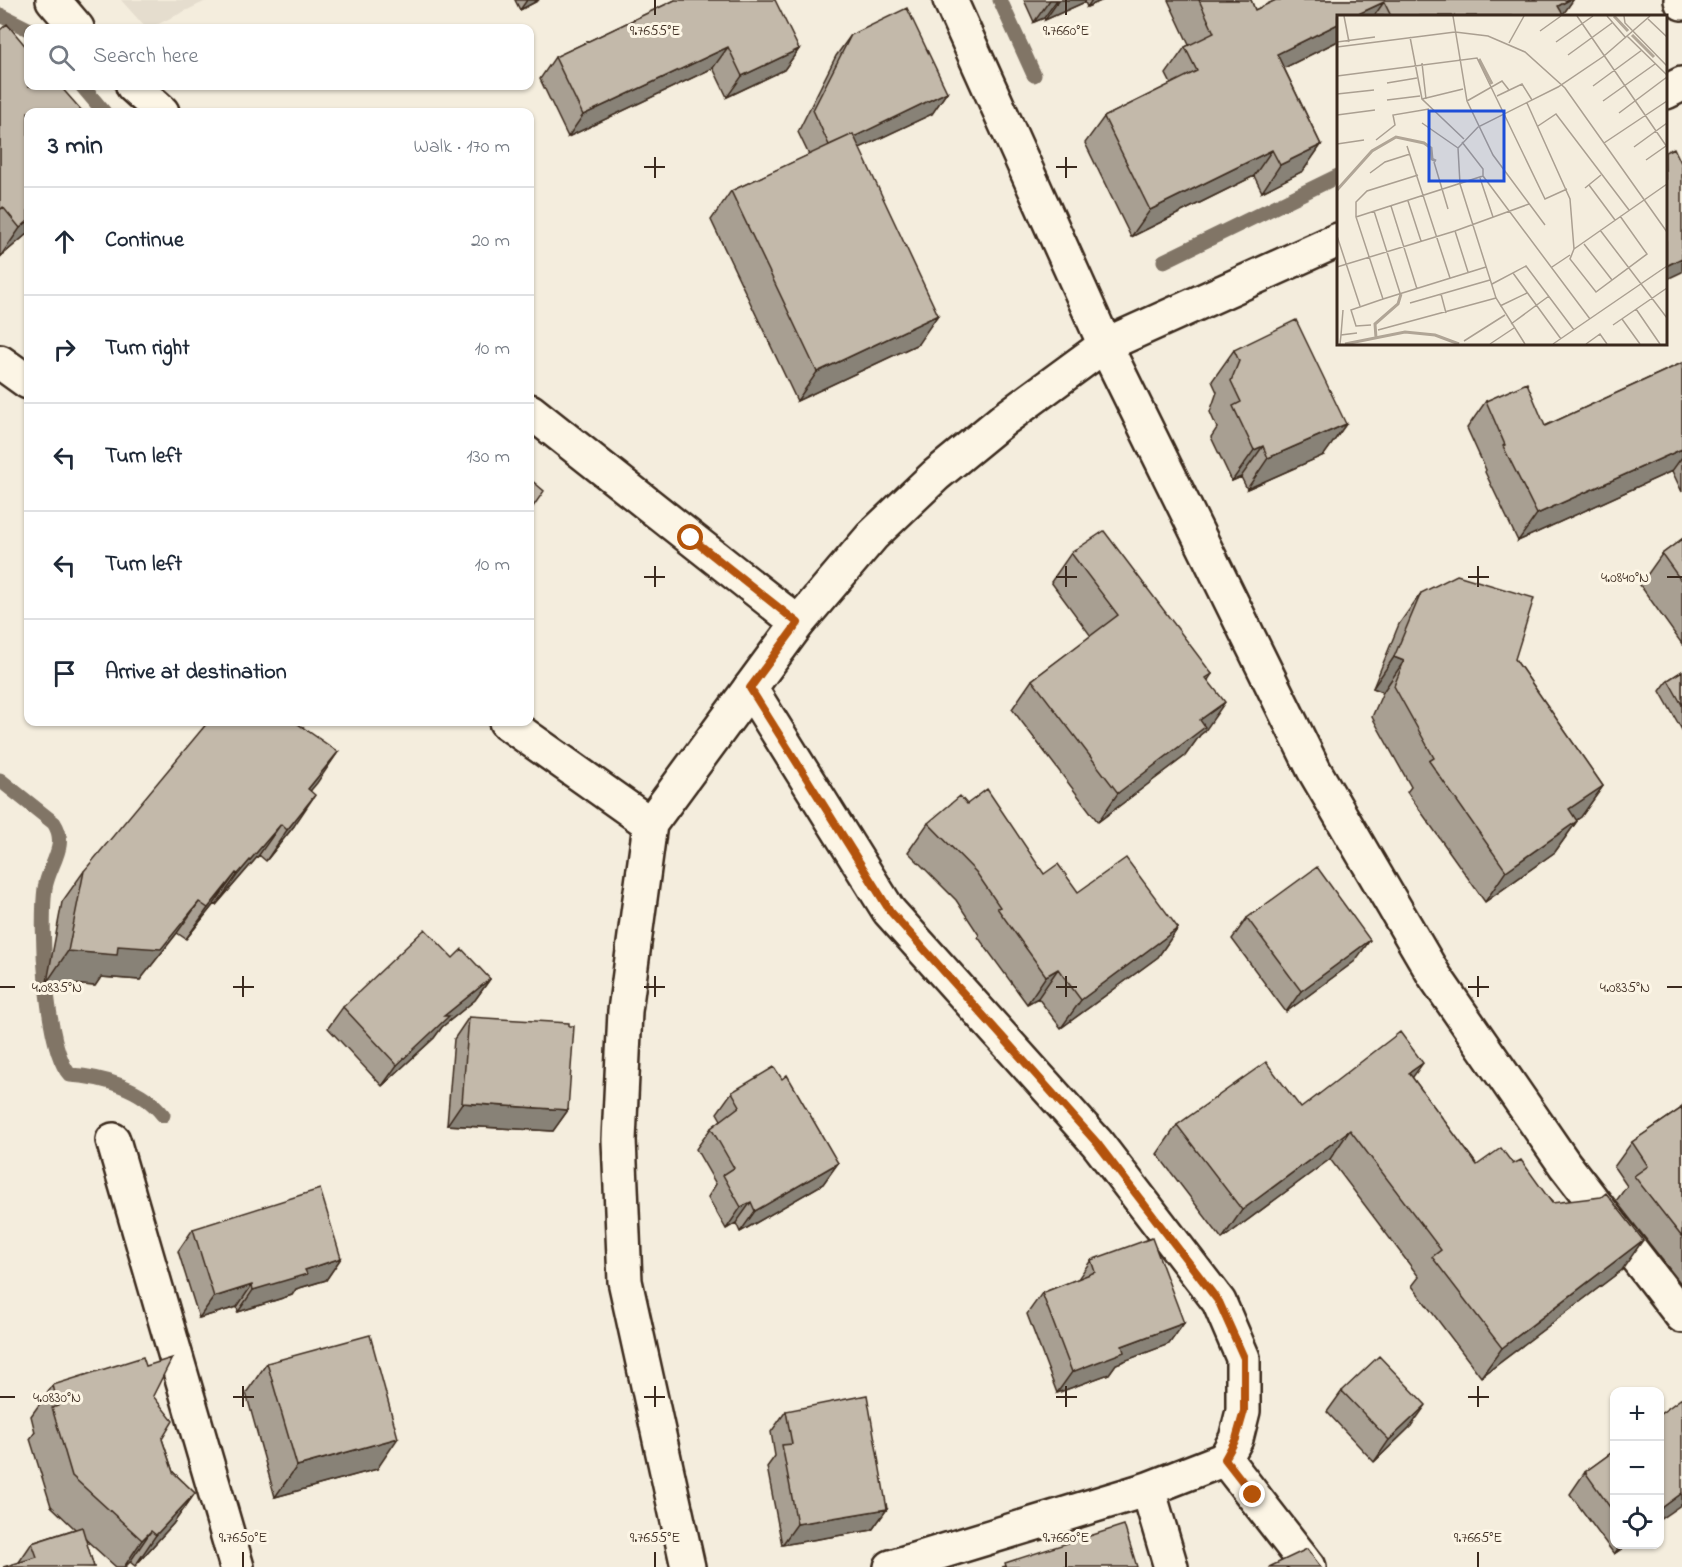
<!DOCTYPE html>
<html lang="en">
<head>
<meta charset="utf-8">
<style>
  body { margin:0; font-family:"Indie Flower",sans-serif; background:#f2f2f3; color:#1f2937 }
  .controls { position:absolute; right:18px; bottom:18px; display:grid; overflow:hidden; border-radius:12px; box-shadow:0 2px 4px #0004 }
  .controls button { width:54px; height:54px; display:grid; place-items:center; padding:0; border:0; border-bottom:2px solid #e0e1e3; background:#fff; color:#1f2937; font:30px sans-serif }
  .stop { position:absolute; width:18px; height:18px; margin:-14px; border:4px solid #b45309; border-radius:50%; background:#fff }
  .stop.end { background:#b45309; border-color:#fff; box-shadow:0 2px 6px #0008 }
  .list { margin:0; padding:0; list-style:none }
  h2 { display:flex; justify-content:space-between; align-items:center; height:78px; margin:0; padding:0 24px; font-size:26px }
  h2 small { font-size:20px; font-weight:400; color:#747a83 }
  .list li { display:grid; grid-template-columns:39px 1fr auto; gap:18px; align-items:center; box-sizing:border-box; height:108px; padding:0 24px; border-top:2px solid #e0e1e3 }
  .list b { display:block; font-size:22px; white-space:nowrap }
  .list em { font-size:20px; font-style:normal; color:#747a83 }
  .icon { flex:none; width:33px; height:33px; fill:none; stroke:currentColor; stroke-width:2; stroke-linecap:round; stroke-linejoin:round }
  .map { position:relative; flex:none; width:1682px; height:1567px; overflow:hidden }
  .search { position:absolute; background:#fff; box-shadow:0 2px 4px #0004; left:24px; top:24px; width:510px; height:66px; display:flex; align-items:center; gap:15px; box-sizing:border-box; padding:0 21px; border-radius:12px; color:#747a83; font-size:22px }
  .panel { position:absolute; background:#fff; box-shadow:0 2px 4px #0004; left:24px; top:108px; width:510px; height:618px; border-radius:12px }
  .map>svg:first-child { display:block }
</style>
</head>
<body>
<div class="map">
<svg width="1682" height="1567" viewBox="0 0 1682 1567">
  <rect width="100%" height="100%" fill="#f4eddd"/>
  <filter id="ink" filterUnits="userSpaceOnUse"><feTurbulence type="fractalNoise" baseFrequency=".0167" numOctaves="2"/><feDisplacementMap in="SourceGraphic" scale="12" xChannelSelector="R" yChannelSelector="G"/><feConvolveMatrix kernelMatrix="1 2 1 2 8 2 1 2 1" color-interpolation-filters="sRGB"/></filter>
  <g filter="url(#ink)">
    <!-- built -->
    <path fill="#e5ddce" d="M121,0h87l-58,28h-4z"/>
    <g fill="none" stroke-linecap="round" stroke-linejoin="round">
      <!-- stream -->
      <path stroke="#817466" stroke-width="15" d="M1000,0l34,75
        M0,15l28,14
        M82,86l22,26
        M1164,261l174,-85
        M0,780l54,43c15,23 -5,41 -9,65 -5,38 0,160 25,187 33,2 72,13 93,40"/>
      <defs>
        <path id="street" d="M53,0l24,28
          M950,0l155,345 209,425 120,205 131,190 117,151
          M1681,0l1,3
          M133,86l29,26
          M0,362l28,20
          M530,411l268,212
          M750,688l139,223 208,232 122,159 24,56v53l-7,28 -11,20
          M506,722l144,102
          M113,1140l124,427
          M1148,1489l23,78
          M891,1567l257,-78 77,-30 84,108"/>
        <path id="secondary" d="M1666,92l16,-8
          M688,1567l-63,-286 -6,-141 6,-129 25,-187 148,-201 75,-88 63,-60 67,-55 102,-75 233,-105"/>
      </defs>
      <!-- street casing -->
      <use href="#street" stroke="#3b2a1e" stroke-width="38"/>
      <!-- secondary casing -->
      <use href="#secondary" stroke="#3b2a1e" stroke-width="38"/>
      <!-- street -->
      <use href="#street" stroke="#fcf5e5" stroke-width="33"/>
      <!-- secondary -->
      <use href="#secondary" stroke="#fcf5e5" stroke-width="33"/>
    </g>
    <!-- wall -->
    <path fill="#a89f92" stroke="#3b2a1e" stroke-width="1.5" d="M515,0h24l-19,10z
      M675,0l124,49 -15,21 -57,27 -14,-29 -145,69 -28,-58 15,-22z
      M1024,0h79l-16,7 -2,-5 -40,18 -1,-2 -10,4z
      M1168,0h83l4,10 21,-10h297l-10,14 1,2h-226v25l-54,27 37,77 -18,26 -41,21 -8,-16 -123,61 -46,-94 19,-26 67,-33 -5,-10 19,-27 4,-2z
      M0,30l28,203 -28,24z
      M851,35l96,57 -15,22 -73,34 59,196 -121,57 -86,-181 20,-29 78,-36 -11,-23 38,-76z
      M1234,350l112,74 -22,31 -77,34 -6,-12 -9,4 -21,-44 6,-9 -7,-16 7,-20 -5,-11z
      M1682,363v129l-10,-21 -154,70 -33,-69 1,-2 -19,-42 19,-27 59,25z
      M1682,539v105l-42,-59 22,-31z
      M1071,553l141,121 -4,6 -3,51 -5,4 -15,21 -87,66 -86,-113 20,-29 59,-44 -40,-54z
      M1421,593l94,66 88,127 -22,31 -5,3 1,1 -22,31 -70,50 -78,-110 4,-5 -39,-70 11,-25 -10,-4 26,-64z
      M1682,671v59l-22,-39 8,-11z
      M338,752l-28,39 -16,35 -28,35 -7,-6 -43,50 -2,-1 -28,35 -9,-6 -37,47 -39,-3 -6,9 -48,-4 15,-80 22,-31z
      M967,804l77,70 34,18 100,36 -20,29 -97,71 -23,-30 -11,6 -49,-67 1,-2 -23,-35 -48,-48 20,-29z
      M1247,918l108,43 -69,51 -54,-73z
      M453,958l37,21 -15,21 -33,27 -8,11 -52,48 -54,-58 15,-21z
      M469,1017l99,93 -15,21 -106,-6 7,-86z
      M1412,1077l65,88 36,-1 109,106 -141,107 -69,-91 7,-9 -89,-118 -108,80 -65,-85 20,-29 124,-17z
      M732,1092l106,71 -15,21 -83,48 -4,-9 -10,6 -18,-32 8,-13 -20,-35 15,-21 10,-8 -4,-7z
      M1682,1106v179l-66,-84 11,-15 -13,-19 18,-25 48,-33z
      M193,1229l148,29 -15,22 -30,9 -4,6 -54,17 -1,-5 -38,11 -21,-67z
      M1091,1260l93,63 -15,21 -53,20 -7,10 -52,19 -30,-79 15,-21 36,-14z
      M267,1363l110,106 -102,28 -29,-104z
      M53,1385l100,11 9,43 11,33 22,21 -22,31 -38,42 -5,-4 -5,5h-9l-31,-28 9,28 -75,-5 13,-19 43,-14 -24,-23 -21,-67 5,-7 -4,-16z
      M1342,1391l69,35 -37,36 -47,-50z
      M786,1411l101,98 -15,21 -90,15 -15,-78 8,-11 -4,-24z
      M1614,1451v94h13l-13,9 -44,-60 15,-22z"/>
    <!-- shaded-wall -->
    <path fill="#888277" stroke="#3b2a1e" stroke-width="1.5" d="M527,0h12l-19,10z
      M1050,0h7l-13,18 -10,4z
      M1059,0h27l-1,2 -40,18z
      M1092,0h11l-16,7z
      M1569,0h4l-11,16 -4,-10z
      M1384,2l-10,14h-20z
      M1338,24v17l-80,40 19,-27z
      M728,47l-15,21 -145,69 15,-22z
      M799,49l-15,21 -57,27 15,-21z
      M947,92l-15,22 -117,55 15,-21z
      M1321,145l-18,26 -41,21 18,-27z
      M1272,150l-18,26 -123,61 19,-27z
      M28,221v12l-28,24 20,-29z
      M1682,258v14l-17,8 1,-14z
      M938,315l-20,29 -121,57 20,-29z
      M1346,424l-22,31 -77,34 21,-31z
      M1263,446l-22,31 -9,4 22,-31z
      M1682,449v8l-10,14 -154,70 19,-27z
      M1394,657l10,4 -21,31 -10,-4z
      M1225,702l-20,29 -5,4 -15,21 -87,66 20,-29 82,-73z
      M338,752l-21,31 -31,37 22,-31z
      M1603,786l-22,31 -34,23 22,-31z
      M315,795l-21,31 -28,35 21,-31z
      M1577,821l-22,31 -70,50 21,-31z
      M281,824l-22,31 -43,50 22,-31z
      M236,873l-22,31 -28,35 22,-31z
      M199,902l-22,31 -37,47 -39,-3 -6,9 -48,-4 21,-31 50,-5z
      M1178,928l-20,29 -97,71 20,-28z
      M1370,940l-15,21 -69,51 15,-21z
      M1058,969l-20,29 -11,6 19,-28z
      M490,979l-15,21 -33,27 -8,11 -52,48 15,-21 47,-49z
      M1423,1063l-21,29 7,-19z
      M462,1103l106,7 -15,21 -106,-6z
      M1350,1130l-20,29 -108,80 20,-29z
      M838,1163l-15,21 -83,48 15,-21z
      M751,1202l-15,21 -10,6 15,-22z
      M1643,1240l-21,30 -141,107 21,-29z
      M341,1258l-15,22 -30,9 -4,6 -54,17 15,-22 52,-20z
      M252,1285l-15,22 -38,11 15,-21z
      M1184,1323l-15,21 -53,20 -7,10 -52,19 15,-21 50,-26z
      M1426,1405l-15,21 -37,36 15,-22z
      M398,1438l-21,31 -102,28 22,-31z
      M195,1493l-22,31 -38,42 21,-31z
      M1682,1493v11l-23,16v-10z
      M887,1509l-15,21 -90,15 15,-21z
      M151,1531l-21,31 -6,5 18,-27z
      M1621,1545h6l-13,9z"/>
    <!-- building -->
    <path fill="#c3b9aa" stroke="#3b2a1e" stroke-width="1.5" d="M675,0h100l24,49 -57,27 -14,-29 -145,68 -28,-58z
      M1199,0h52l4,10 21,-10h293l-11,6 6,10h-173l-7,-14 -30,14h-16v8l-61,30 44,91 -41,20 -8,-15 -122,60 -46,-93 93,-46 -12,-24 29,-14z
      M907,8l40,84 -93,45 -1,-3 -24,11 -16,-35 38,-75z
      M7,24l21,25v37h32l23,26h-55v109l-8,7 -17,-21 -3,3v-180z
      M853,134l85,181 -121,57 -86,-181z
      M1674,148l8,17v93l-16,8 -1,-114z
      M1296,320l50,104 -78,34 -5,-12 -9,4 -21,-44 8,-4 -10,-21 8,-20 -5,-11z
      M1682,363v86l-145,65 -34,-68 2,-1 -19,-44 41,-18 18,43z
      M530,479l14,12 -14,20z
      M1104,531l108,143 -6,4 19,24 -25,18 5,7 -87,66 -86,-113 86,-65 -47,-62z
      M1682,539v43l-20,-28z
      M1457,575l77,23 -19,61 88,127 -34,23 8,12 -71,50 -77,-110 5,-3 -40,-72 10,-25 -10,-4 27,-64z
      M1682,671v34l-14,-25z
      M208,722h87l43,30 -30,37 7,6 -28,35 -6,-6 -43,50 -2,-1 -28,35 -9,-6 -38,47 -43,-3 -1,9 -49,-4 16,-80z
      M987,789l57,85 14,-10 20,28 48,-34 52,70 -97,72 -23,-31 -12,7 -49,-68 3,-1 -24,-35 -48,-49 32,-27 7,8z
      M1317,867l53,73 -69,51 -54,-73z
      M425,929l28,29 9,-9 28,30 -46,37h5l-52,49 -54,-58z
      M469,1017l100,6v3h5l-6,84 -106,-7z
      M1400,1032l23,31 -14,10 68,92 24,-17 12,16 8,-4 31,43 49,-6 5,-4 37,47 -141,108 -70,-91 9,-7 -91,-120 -108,80 -65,-85 89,-63 35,46z
      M774,1067l8,12 5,-4 51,88 -83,48 -4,-9 -10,5 -18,-32 11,-7 -23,-40 29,-22 -8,-14z
      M1682,1108v129l-48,-61 14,-10 -16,-24z
      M320,1189l21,69 -36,12 2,4 -54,16 -1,-5 -38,12 -21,-68z
      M1152,1238l32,85 -62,23 2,6 -52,20 -30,-79 53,-21 -4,-12z
      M370,1335l28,103 -101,28 -30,-103z
      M1379,1356l47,49 -37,35 -47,-49z
      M143,1357l3,9 26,-8 -19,38 20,25 -11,18 11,33 22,21 -39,42 -5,-4 -9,9 -70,-64 -20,-68 6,-2 -5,-21z
      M867,1395l20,114 -90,15 -15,-79 10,-1 -6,-33z
      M1682,1398v95l-23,17v-95z
      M1614,1451v62l-29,-41z
      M1124,1525l13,42h-135l4,-1 -1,-3z
      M82,1527l12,40h-91l34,-10 -5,-14z
      M1307,1549l14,18h-52z"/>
  </g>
  <g fill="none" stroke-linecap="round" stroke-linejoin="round" filter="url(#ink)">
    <!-- route -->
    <path stroke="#b45309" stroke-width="8" d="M691,538l107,85 -48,65 140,223 207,232 122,159 25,56v53l-8,28 -11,20 28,36"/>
  </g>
  <!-- ticks -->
  <path fill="none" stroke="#3b2a1e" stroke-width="2" d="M655,0v15M1066,0v15M655,157v21M1066,157v21M644,167h21M1056,167h21M655,566v21M1066,566v21M1478,566v21M644,577h21M1056,577h21M1468,577h21M1667,577h15M243,976v21M655,976v21M1066,976v21M1478,976v21M0,987h15M233,987h21M644,987h21M1056,987h21M1468,987h21M1667,987h15M243,1386v21M655,1386v21M1066,1386v21M1478,1386v21M0,1397h15M233,1397h21M644,1397h21M1056,1397h21M1468,1397h21M243,1552v15M655,1552v15M1066,1552v15M1478,1552v15"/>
  <!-- overview -->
  <g transform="translate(1337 15)">
    <rect width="330" height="330" fill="#f4eddd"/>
    <path fill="none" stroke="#b0a596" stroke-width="3" d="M277,1l14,15M295,20l22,22M142,44l13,25M0,175l35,-39 24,-14 28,6 7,5 1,11 4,2M39,323l-1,-14 23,-20 3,-10M8,329l60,-12 30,3 24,9"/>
    <path fill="none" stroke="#aa9f91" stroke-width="1.5" d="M7,1l5,26M116,1l14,85 26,54 52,70M240,1l90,131M270,1l19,22M287,1l1,7 42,43M311,4l19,18M203,16l21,-15M290,21l40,39M73,22l12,62 42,40M0,27l38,-5M219,27l37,-26M172,28l15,-27M0,32l118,-15 33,4 37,16 40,36 102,144M231,40l44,-32M85,48l4,36M0,61l140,-18 68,141 22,-10M50,68l30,-5M256,71l49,-36M0,79l37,-4M160,81l25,-12 10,16M85,84l41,-10M50,85l33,-4M130,86l35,-20 7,9M266,86l52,-37M190,88l43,96 4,50 -4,10 26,33 51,-38 -27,-38M282,98l48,-36M0,100l38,-5M85,108l36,25M201,111l18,-12 73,96M39,125l19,-15 -2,-10 36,-6M125,127l21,27v7M267,128l63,-42M0,129l27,-4M70,131l43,132M297,132l33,-24M309,145l20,-14M97,147l14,47M33,158l15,-11 25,-8M81,160l-51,16 -11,11v15l27,82 103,-32M143,163l13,39M252,170l26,35M248,173l16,-13M71,186l13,40M54,191l26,83M37,196l26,82M19,202l127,-41 107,143M263,215l67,88M118,216l13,41M0,221l23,70M247,229l28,36M237,234l93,-65M0,252l118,-36 74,-27M215,252l18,-12M176,258l48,66M155,269l34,-18 48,64M104,279l5,19M73,288l80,-23M163,291l27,-13M299,294l24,35M285,304l18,25M174,309l38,-28M34,310l-15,1 -5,-16 32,-11M276,310l54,-37M41,315l118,-32M4,320l2,-25M127,326l41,-26M3,329l1,-9 16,-2M153,329l24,-16M188,329l-29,-46 -36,-114 -2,-36 20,-21 80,-40 46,-31 46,-40M216,329l114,-78M249,329l14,-10 7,10"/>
    <path fill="#1d4ed8" fill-opacity="0.15" stroke="#1d4ed8" stroke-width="3" d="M92,96h75v70h-75z"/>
    <rect width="330" height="330" fill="none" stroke="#3b2a1e" stroke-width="3"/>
  </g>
  <g font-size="15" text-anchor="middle" fill="#3b2a1e" stroke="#fcf5e5" stroke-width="6" stroke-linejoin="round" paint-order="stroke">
    <text x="655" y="35">9.7655°E</text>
    <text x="1066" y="35">9.7660°E</text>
    <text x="1625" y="582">4.0840°N</text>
    <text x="57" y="992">4.0835°N</text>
    <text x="1625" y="992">4.0835°N</text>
    <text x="57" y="1402">4.0830°N</text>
    <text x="243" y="1542">9.7650°E</text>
    <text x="655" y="1542">9.7655°E</text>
    <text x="1066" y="1542">9.7660°E</text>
    <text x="1478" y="1542">9.7665°E</text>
  </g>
</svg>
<div class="controls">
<button>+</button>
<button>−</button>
<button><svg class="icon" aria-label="locate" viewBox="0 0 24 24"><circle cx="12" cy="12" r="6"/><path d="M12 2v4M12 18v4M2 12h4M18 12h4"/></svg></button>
</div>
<div class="stop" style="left:691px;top:538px"></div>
<div class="stop end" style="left:1253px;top:1495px"></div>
<div class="search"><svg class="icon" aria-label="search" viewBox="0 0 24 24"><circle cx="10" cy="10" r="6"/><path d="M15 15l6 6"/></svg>Search here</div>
<section class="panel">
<h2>3 min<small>Walk · 170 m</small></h2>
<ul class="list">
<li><svg class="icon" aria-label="ahead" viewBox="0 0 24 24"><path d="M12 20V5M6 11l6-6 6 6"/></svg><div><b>Continue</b></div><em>20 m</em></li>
<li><svg class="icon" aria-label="right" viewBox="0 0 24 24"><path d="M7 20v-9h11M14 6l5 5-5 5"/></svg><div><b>Turn right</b></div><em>10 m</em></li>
<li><svg class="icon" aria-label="left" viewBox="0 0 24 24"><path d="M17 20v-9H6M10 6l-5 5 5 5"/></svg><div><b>Turn left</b></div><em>130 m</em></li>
<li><svg class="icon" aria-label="left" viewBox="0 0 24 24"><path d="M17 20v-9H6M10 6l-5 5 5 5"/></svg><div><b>Turn left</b></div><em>10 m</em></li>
<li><svg class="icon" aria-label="arrive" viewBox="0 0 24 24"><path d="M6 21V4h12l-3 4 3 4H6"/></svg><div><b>Arrive at destination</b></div></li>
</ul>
</section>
</div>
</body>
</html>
